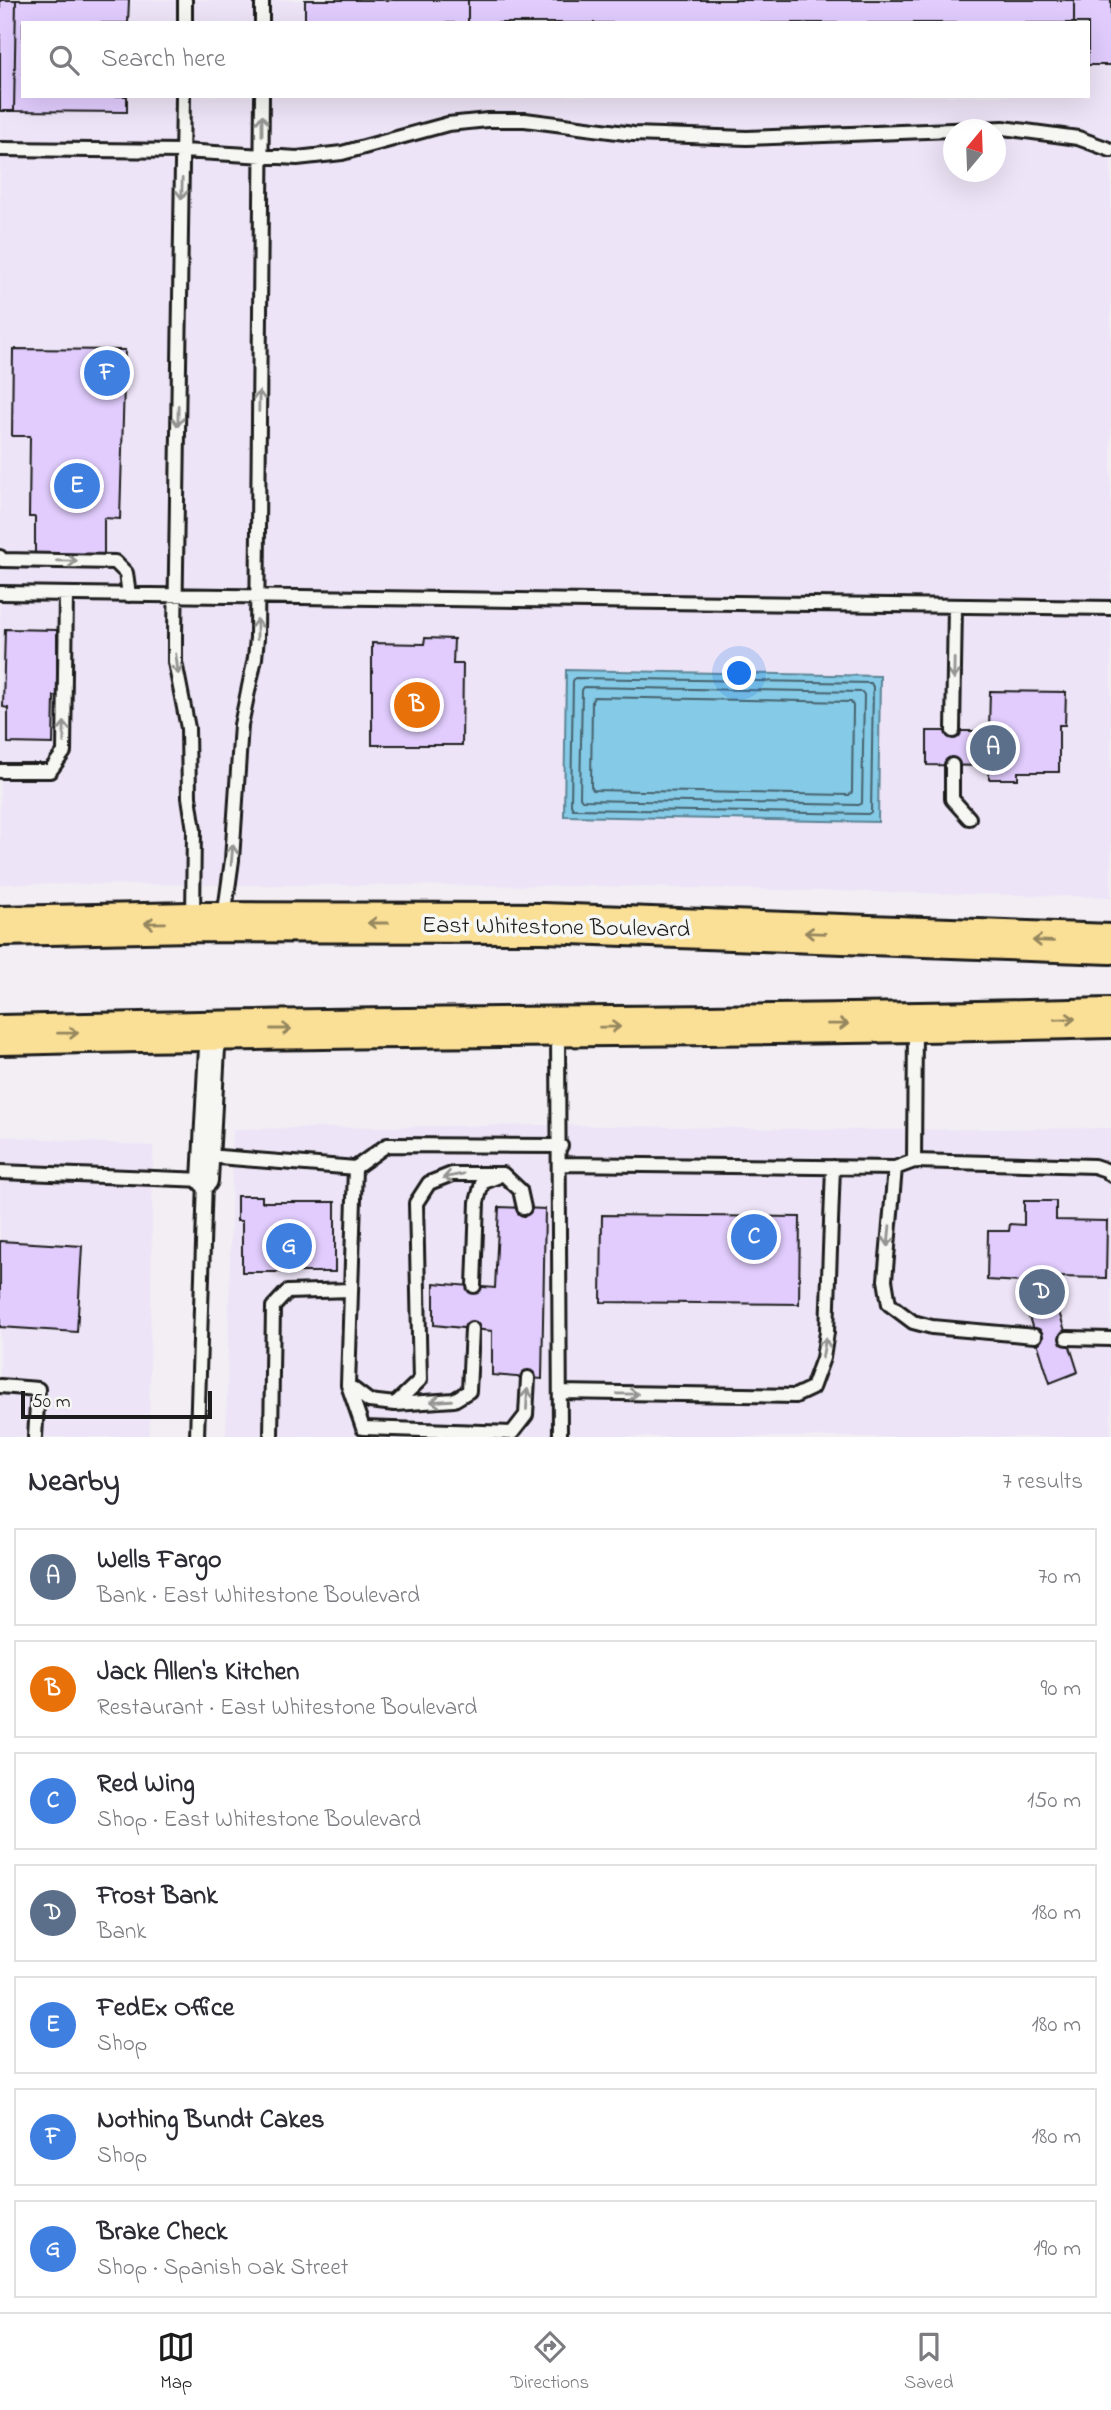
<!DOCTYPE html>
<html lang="en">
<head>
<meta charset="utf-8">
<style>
  body { margin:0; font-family:"Indie Flower",sans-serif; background:#f2f2f3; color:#2b2b33 }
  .compass { position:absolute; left:943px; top:119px; width:63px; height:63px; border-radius:50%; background:#fff; box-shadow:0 7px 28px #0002; rotate:19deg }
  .scale { position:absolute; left:21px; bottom:18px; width:191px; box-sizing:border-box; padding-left:7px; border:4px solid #1c1c1c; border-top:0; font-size:19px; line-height:24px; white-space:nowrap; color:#1c1c1c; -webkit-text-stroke:5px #f6f6f2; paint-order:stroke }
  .you { position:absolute; left:740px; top:674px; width:24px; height:24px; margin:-18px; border:5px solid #fff; border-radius:50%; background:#1a73e8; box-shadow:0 0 0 10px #1a73e833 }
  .badge { display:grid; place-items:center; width:46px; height:46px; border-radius:50%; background:#1c1c1c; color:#fff; font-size:23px; font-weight:700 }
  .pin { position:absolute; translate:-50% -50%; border:4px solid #fff; box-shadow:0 2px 7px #0006 }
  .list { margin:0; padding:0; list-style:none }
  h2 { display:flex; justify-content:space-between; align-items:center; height:91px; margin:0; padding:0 28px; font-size:30px }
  h2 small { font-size:23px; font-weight:400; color:#7c7c81 }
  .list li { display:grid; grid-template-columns:46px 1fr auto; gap:21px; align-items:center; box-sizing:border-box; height:98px; margin:0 14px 14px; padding:0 14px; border:2px solid #e1e1e2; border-radius:0px }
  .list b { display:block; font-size:26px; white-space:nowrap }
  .list p { margin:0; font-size:23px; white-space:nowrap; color:#7c7c81 }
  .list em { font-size:23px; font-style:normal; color:#7c7c81 }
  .icon { flex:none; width:38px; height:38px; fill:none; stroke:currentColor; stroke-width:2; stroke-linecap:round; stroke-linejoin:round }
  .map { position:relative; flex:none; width:1111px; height:1437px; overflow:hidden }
  .search { position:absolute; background:#fff; box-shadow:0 7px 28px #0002; left:21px; right:21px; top:21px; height:77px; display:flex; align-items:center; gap:18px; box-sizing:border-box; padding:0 24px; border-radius:0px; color:#7c7c81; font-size:26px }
  .sheet { height:875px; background:#fff }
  nav { display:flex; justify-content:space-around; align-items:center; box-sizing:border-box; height:98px; border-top:2px solid #e1e1e2; background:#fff; font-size:19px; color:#7c7c81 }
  nav a { display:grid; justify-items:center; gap:4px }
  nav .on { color:#1c1c1c }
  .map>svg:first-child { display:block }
</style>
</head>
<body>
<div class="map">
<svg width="1111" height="1437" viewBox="0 0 1111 1437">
  <rect width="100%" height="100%" fill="#f2eef4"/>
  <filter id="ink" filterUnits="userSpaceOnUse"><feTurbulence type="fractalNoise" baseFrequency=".0143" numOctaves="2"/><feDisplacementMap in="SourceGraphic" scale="14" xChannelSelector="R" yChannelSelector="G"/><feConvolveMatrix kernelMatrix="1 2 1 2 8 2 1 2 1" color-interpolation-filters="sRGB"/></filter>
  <g filter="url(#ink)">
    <!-- built -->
    <path fill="#ede4f7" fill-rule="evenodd" d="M0,0h1111v897l-518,-11 -593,-2zM23,23h1065v73h-1065zM954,130h42v42h-42z
      M547,1125l321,5 243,-2v309h-885l7,-308z
      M0,1136l153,10 -4,291h-149z"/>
    <!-- water -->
    <path fill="#85cae6" stroke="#5b8495" stroke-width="2" d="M566,670l314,6 -2,146 -314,-6z"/>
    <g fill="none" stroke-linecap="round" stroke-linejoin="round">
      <!-- shore -->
      <path stroke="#46626d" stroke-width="2" d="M575,678l296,5 2,4 -2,125 -3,2 -295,-5 -2,-4 2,-124z
        M584,687l278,5 2,3 -2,108 -3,2 -277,-5 -2,-3 2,-107z
        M594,697l257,5 2,4 -1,86 -3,3 -256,-5 -2,-4 1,-85z"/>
    </g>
    <!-- building -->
    <path fill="#e1ccfd" stroke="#1c1c1c" stroke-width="2" d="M0,0h16l-2,111h-14z
      M16,0h113l-1,23h-105v73h104v16l-113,-1z
      M305,0h163v23h-163z
      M468,0h606v23h-606z
      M1074,0h37v65h-23v-42h-14z
      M13,349l112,1 -5,169 -16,-1v40h-69v-41h-6l1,-81h-18z
      M5,629l52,1v66h-3l-1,48 -45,-1v-35l-5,-1z
      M425,638l29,1 -1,25h10l-1,81h-90v-102l52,1z
      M990,691l76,1 -1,33h-6v47h-41v7h-29v-13l-62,-1v-34h62z
      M237,1196h25v6h73v70h-93v-51h-5z
      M1024,1201h32v19l51,1 -1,57 -49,-1v16h-4l25,79 -28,11 -27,-85 5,-2v-5h-6v-9l-35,-2 1,-49h21l1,-7 14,1z
      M499,1207l46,2 -3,170 -50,-4v-44l-58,-6v-42l61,5z
      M602,1215l198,2 -1,87 -198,-2z
      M0,1241l82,5 -5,86 -77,-5z"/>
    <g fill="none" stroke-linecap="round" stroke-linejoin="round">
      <defs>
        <path id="lane" d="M262,0v23
          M185,23v-23
          M183,96l-8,539v27l13,66 1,69 5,33 -1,87
          M0,149l183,2 114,7 45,-5 106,-29 40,-4h37l108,14 114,4 256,-10 75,10 33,12
          M0,557l2,3 113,2 11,11 3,22
          M0,593l1111,15
          M953,731l2,-125
          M952,765v34l17,19
          M0,771h50l14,-19 2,-158
          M224,918l8,-58 9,-135 14,-67 2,-20 5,-542
          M915,1027l-1,134 180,5 12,4 5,5
          M558,1031l2,406
          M206,1156l150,12
          M560,1164l335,4 19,-7
          M895,1168l-10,112 4,24 24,18 19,5 103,9
          M0,1172l205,8 -8,257
          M524,1208l-4,-18 -17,-16h-51l-23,9 -13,20 4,177 -25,24 -26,-3 -21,-16 15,43 149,5 14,-18 2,-37
          M474,1286l3,-84 5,-19 15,-6
          M1067,1338l44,1
          M348,1385l7,-217 32,-23 174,1
          M0,1386l38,3 -3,48
          M560,1392l235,4 17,-8 11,-30 4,-26 6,-165
          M395,1404l59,-4 15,-9 3,-62
          M271,1437l2,-130 14,-15 64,-2"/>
        <path id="street" d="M205,1180l8,-151"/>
        <path id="primary" d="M0,926l192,-4 352,1 567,21
          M0,1035c370,-10 741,-7 1111,-17"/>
      </defs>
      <!-- lane casing -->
      <use href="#lane" stroke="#1c1c1c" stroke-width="18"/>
      <!-- street casing -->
      <use href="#street" stroke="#1c1c1c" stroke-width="30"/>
      <!-- primary casing -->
      <use href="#primary" stroke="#1c1c1c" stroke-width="44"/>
      <!-- lane -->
      <use href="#lane" stroke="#f6f6f2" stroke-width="12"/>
      <!-- street -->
      <use href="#street" stroke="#f6f6f2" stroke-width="24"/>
      <!-- primary -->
      <use href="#primary" stroke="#fadf96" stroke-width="38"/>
    </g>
    <!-- one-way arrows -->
    <defs><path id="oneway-shaft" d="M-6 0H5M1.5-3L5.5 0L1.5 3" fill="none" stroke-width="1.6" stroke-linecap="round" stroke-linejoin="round" transform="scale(1.75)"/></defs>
    <g stroke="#949492">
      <use href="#oneway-shaft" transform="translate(262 125) rotate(-90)"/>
      <use href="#oneway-shaft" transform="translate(182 189) rotate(91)"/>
      <use href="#oneway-shaft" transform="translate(259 401) rotate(-89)"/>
      <use href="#oneway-shaft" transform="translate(178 416) rotate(91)"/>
      <use href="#oneway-shaft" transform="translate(67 561) rotate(1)"/>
      <use href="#oneway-shaft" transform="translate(257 629) rotate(-90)"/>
      <use href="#oneway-shaft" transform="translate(177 664) rotate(83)"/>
      <use href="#oneway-shaft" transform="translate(954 669) rotate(91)"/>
      <use href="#oneway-shaft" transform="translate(64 732) rotate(-89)"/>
      <use href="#oneway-shaft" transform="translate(232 855) rotate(-85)"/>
      <use href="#oneway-shaft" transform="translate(453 1176) rotate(169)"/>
      <use href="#oneway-shaft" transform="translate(889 1236) rotate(95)"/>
      <use href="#oneway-shaft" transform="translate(824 1348) rotate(-80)"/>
      <use href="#oneway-shaft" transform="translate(628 1394) rotate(1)"/>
      <use href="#oneway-shaft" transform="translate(527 1399) rotate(-87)"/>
      <use href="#oneway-shaft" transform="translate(441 1401) rotate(176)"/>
    </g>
    <g stroke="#96875f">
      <use href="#oneway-shaft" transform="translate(155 923) rotate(179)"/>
      <use href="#oneway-shaft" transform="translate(378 923) rotate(-180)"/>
      <use href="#oneway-shaft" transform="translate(815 933) rotate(-178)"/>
      <use href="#oneway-shaft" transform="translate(1043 941) rotate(-178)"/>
      <use href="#oneway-shaft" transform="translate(1065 1019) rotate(-2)"/>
      <use href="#oneway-shaft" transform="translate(838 1024) rotate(-1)"/>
      <use href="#oneway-shaft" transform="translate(610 1027) rotate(-1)"/>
      <use href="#oneway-shaft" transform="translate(281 1029)"/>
      <use href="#oneway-shaft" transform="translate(68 1033) rotate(-1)"/>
    </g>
  </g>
  <g text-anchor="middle" stroke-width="7" stroke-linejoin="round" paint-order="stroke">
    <!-- street labels -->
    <g font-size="24" fill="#1c1c1c" stroke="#f6f6f2">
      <text transform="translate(556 926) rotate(1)" y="8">East Whitestone Boulevard</text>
    </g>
  </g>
</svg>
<svg class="compass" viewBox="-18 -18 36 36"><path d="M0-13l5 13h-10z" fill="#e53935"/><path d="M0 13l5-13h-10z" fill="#7c7c81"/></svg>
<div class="scale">50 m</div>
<div class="you"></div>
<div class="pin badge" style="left:993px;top:748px;background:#5c6f8a">A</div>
<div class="pin badge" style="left:417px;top:705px;background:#e8710a">B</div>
<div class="pin badge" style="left:754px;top:1237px;background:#3f7fe0">C</div>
<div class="pin badge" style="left:1042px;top:1292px;background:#5c6f8a">D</div>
<div class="pin badge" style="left:77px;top:486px;background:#3f7fe0">E</div>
<div class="pin badge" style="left:107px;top:373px;background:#3f7fe0">F</div>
<div class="pin badge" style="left:289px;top:1246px;background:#3f7fe0">G</div>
<div class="search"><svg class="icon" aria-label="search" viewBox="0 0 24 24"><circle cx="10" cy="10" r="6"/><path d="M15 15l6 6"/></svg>Search here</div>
</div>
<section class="sheet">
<h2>Nearby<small>7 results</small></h2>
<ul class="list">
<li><span class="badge" style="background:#5c6f8a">A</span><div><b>Wells Fargo</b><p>Bank · East Whitestone Boulevard</p></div><em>70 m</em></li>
<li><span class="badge" style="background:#e8710a">B</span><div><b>Jack Allen's Kitchen</b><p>Restaurant · East Whitestone Boulevard</p></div><em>90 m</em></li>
<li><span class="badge" style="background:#3f7fe0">C</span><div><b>Red Wing</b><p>Shop · East Whitestone Boulevard</p></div><em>150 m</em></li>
<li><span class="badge" style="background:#5c6f8a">D</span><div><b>Frost Bank</b><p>Bank</p></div><em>180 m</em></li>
<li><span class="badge" style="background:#3f7fe0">E</span><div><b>FedEx Office</b><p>Shop</p></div><em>180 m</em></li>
<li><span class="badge" style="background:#3f7fe0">F</span><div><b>Nothing Bundt Cakes</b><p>Shop</p></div><em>180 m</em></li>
<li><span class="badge" style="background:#3f7fe0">G</span><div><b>Brake Check</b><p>Shop · Spanish Oak Street</p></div><em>190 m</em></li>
</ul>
</section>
<nav>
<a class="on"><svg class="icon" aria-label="map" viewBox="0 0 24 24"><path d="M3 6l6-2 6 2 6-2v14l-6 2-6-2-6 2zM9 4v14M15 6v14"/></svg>Map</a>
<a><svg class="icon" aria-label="directions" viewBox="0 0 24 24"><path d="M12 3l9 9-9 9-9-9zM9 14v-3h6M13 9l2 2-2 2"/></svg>Directions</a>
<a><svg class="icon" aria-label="saved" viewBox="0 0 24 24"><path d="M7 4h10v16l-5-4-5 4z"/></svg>Saved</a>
</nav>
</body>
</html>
